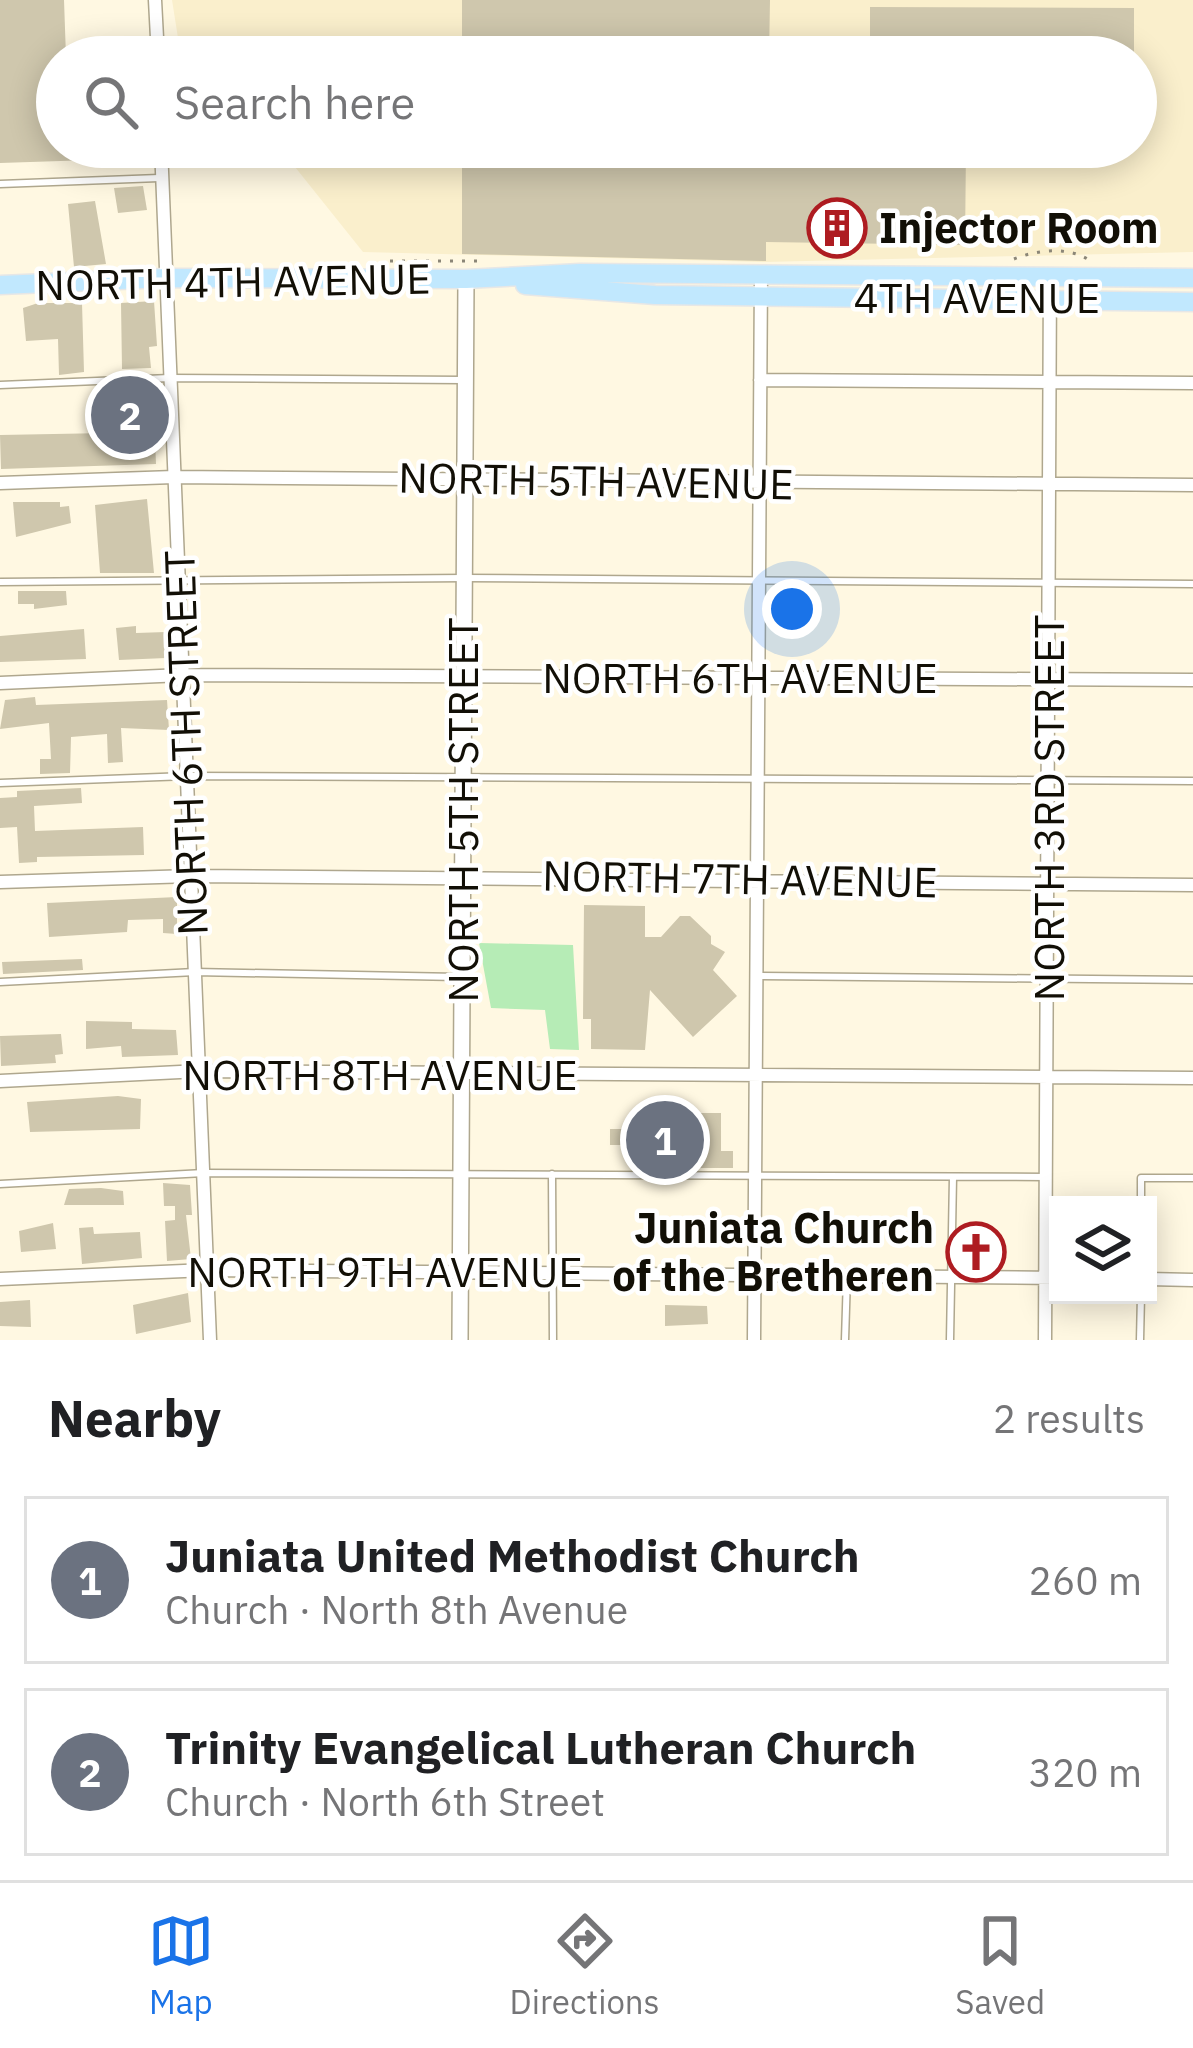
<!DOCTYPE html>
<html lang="en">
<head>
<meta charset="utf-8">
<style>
  body { margin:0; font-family:"IBM Plex Sans",sans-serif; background:#f6f6f6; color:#202124 }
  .controls { position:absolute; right:36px; bottom:36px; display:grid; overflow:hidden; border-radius:0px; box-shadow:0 6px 30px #0003 }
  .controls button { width:108px; height:108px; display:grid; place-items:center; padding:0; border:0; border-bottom:3px solid #e0e0e0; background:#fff; color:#202124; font:60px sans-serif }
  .you { position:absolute; left:792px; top:609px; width:42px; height:42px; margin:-30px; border:9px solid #fff; border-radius:50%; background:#1a73e8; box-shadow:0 0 0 18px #1a73e833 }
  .badge { display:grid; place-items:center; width:78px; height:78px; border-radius:50%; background:#1a73e8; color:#fff; font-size:39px; font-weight:700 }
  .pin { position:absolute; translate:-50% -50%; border:6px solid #fff; box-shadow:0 3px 12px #0006 }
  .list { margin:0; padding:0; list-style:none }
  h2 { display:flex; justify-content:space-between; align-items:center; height:156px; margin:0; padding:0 48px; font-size:51px }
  h2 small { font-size:39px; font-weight:400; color:#757577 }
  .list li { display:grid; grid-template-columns:78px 1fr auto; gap:36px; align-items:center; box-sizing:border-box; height:168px; margin:0 24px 24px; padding:0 24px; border:3px solid #e0e0e0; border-radius:0px }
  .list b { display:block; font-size:45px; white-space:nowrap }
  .list p { margin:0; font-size:39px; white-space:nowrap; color:#757577 }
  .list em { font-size:39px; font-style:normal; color:#757577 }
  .icon { flex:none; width:66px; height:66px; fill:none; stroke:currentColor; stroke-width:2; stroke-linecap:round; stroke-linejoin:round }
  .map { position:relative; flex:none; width:1193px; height:1340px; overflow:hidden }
  .search { position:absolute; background:#fff; box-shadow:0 6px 30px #0003; left:36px; right:36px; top:36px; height:132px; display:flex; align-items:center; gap:30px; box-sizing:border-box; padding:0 42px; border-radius:66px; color:#757577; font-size:45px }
  .sheet { height:540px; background:#fff }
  nav { display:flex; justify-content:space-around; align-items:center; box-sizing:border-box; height:168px; border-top:3px solid #e0e0e0; background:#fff; font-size:33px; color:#757577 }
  nav a { display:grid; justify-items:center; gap:6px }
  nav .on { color:#1a73e8 }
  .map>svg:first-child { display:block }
</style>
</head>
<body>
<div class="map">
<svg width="1193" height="1340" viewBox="0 0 1193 1340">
  <rect width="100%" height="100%" fill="#fff8e2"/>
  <!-- built -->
  <path fill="#faefcc" d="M172,0h1021v252l-429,10 -401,-10 -84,-105h857v-90h-955z"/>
  <!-- green -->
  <path fill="#b6ecb6" d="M479,943l94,2 6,105 -29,-1 -5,-39 -54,-2z"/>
  <!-- building -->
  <path fill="#cfc7ad" d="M0,0h64l2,57h-9v90h33l1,13 -91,3z
    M462,0h308l-1,57h-307z
    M870,7l264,1v46l-264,-1z
    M462,147h504l-1,98 -199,-3v19l-304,-7z
    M143,186l4,24 -29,3 -4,-25z
    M95,201l11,63 -32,3 -6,-63z
    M154,301l3,45 -8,1 2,21 -29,1 -1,-66z
    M38,303h44l2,69 -25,3 -1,-36 -32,2 -3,-33z
    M137,389h16l3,75 -155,5 -1,-34 107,-2 -2,-36 32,-2z
    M147,499l7,74h-54l-5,-68z
    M13,502h47v5l9,-1 2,17 -55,14z
    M18,591h48l1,14 -33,4v-5h-16z
    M136,626v7l30,-1v26l-47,2 -3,-32z
    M84,629l2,30 -86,3v-26z
    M35,697l1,8 131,-5 2,30 -48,-2 2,34 -15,1 -1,-29 -36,3 -1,36 -30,1v-15h11l-2,-36 -49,6 5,-29z
    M81,788l1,15 -48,3 1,25 108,-4 1,28 -107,2v5l-18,1 -2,-36 -17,1v-30l17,-1v-6z
    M177,897v37l-14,-1v-14l-35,1 -1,12 -78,5 -2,-34z
    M584,905l61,1v31h16l19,-21h10l21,20v8l14,8 -12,18 24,26 -44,41 -43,-47 -5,60 -54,-1v-30h-8z
    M82,959l1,11 -80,4 -1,-12z
    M86,1021l46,1v7l44,1 2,25 -56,2 -1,-11 -35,3z
    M61,1034l2,20 -8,1 1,8 -55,3 -1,-30z
    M118,1096l23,3 -1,30 -110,3 -3,-30z
    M646,1102h33v11h42v38h12v17h-89v-18l-6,-5h-28v-16h36z
    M163,1183l27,2 2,30h-6l5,44 -24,2 -2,-40 10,-1v-14h-11z
    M101,1188l22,3 1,14h-60l5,-16z
    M53,1223l3,26 -35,3 -2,-21z
    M93,1227l1,7 46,-2 2,26 -60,6 -3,-36z
    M188,1293l3,29 -55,12 -3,-29z
    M30,1300l1,27 -31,-1v-24z
    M665,1305l42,1 1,18 -43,2z"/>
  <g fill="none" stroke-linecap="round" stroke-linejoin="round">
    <defs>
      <path id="service" d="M0,184l159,-6
        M0,385l170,-7 293,2
        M0,582l465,-4 728,6
        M0,783l187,-7 1006,5
        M759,976l434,4
        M0,982l195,-10 263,5
        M552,1174l1,166
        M0,1184l204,-11 842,4
        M1141,1205v-27h52
        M845,1340l2,-64
        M950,1340l3,-163
        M1140,1340l1,-45"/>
      <path id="minor" d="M155,0l3,57
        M161,147l49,1193
        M760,380l433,3
        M0,483l174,-6 1019,8
        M0,683l183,-8 1010,5
        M0,882l191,-6 1002,9
        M0,1081l200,-10 993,7
        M0,1279l207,-9 851,8
        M1148,1279l45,1
        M754,1340l7,-1067
        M1045,1340l5,-1065"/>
      <path id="tertiary" d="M460,1340l6,-1061"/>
      <path id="primary" d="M0,285l166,-7 300,1 114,-6 613,5
        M525,285l130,10 538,7"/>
    </defs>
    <!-- service casing -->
    <use href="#service" stroke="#afa78e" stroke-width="9"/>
    <!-- minor casing -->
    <use href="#minor" stroke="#afa78e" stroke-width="15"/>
    <!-- tertiary casing -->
    <use href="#tertiary" stroke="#afa78e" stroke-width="18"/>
    <!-- primary casing -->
    <use href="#primary" stroke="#e7e7e6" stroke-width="21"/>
    <!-- path -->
    <path stroke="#8b8677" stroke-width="3" stroke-dasharray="3 9" stroke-linecap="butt" d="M1014,259c22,-9 54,-13 75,1
      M390,261h92"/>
    <!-- service -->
    <use href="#service" stroke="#fff" stroke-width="6"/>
    <!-- minor -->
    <use href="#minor" stroke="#fff" stroke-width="12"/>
    <!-- tertiary -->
    <use href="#tertiary" stroke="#fff" stroke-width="15"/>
    <!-- primary -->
    <use href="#primary" stroke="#c1e8fe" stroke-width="18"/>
  </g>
  <!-- icons -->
  <defs>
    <symbol id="building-ring" viewBox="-11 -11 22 22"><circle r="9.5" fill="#fff" stroke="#ae1c21" stroke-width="1.5"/><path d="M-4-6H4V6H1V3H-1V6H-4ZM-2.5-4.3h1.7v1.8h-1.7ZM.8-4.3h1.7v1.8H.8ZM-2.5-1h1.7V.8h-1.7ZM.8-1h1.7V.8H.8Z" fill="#ae1c21"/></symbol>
    <symbol id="church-ring" viewBox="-11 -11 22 22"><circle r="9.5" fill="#fff" stroke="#ae1c21" stroke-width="1.5"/><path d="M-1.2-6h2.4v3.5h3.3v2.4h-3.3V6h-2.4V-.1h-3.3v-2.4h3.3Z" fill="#ae1c21"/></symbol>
  </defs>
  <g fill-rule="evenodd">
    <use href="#building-ring" x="804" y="195" width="66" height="66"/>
    <use href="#church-ring" x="943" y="1219" width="66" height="66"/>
  </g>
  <g text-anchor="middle" stroke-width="9" stroke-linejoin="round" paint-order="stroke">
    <!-- poi labels -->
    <g font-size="42" font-weight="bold" fill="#120f06" stroke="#fff" text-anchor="start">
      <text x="879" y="243">Injector Room</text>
      <text x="934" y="1243" text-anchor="end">Juniata Church<tspan x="934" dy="48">of the Bretheren</tspan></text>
    </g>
    <!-- street labels -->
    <g font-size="42" fill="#120f06" stroke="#fff">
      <text transform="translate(233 282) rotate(-1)" y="15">NORTH 4TH AVENUE</text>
      <text x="977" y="313">4TH AVENUE</text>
      <text transform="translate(596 481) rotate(1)" y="15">NORTH 5TH AVENUE</text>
      <text x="740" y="693">NORTH 6TH AVENUE</text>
      <text transform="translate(186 743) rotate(-92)" y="15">NORTH 6TH STREET</text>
      <text transform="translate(1049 808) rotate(-90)" y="15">NORTH 3RD STREET</text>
      <text transform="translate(463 810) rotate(-90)" y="15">NORTH 5TH STREET</text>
      <text transform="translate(740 879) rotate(1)" y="15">NORTH 7TH AVENUE</text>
      <text x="380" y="1090">NORTH 8TH AVENUE</text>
      <text x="385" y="1287">NORTH 9TH AVENUE</text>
    </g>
  </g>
</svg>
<div class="controls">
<button><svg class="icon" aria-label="layers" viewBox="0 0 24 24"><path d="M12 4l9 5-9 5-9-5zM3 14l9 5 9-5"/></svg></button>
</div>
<div class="you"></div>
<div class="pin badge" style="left:665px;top:1140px;background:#6b7280">1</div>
<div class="pin badge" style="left:130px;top:415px;background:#6b7280">2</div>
<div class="search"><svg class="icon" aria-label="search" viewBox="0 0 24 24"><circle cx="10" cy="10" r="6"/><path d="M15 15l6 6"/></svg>Search here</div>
</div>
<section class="sheet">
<h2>Nearby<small>2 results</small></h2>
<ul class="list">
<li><span class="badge" style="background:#6b7280">1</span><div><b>Juniata United Methodist Church</b><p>Church · North 8th Avenue</p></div><em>260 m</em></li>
<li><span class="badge" style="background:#6b7280">2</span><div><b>Trinity Evangelical Lutheran Church</b><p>Church · North 6th Street</p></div><em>320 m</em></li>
</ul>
</section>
<nav>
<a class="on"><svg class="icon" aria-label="map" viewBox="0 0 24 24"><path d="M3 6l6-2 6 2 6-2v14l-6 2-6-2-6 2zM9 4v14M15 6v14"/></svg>Map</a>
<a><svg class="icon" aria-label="directions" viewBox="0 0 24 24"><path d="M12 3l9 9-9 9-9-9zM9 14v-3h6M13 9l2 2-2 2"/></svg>Directions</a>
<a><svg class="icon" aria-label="saved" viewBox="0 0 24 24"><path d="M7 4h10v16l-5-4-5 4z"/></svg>Saved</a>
</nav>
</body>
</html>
